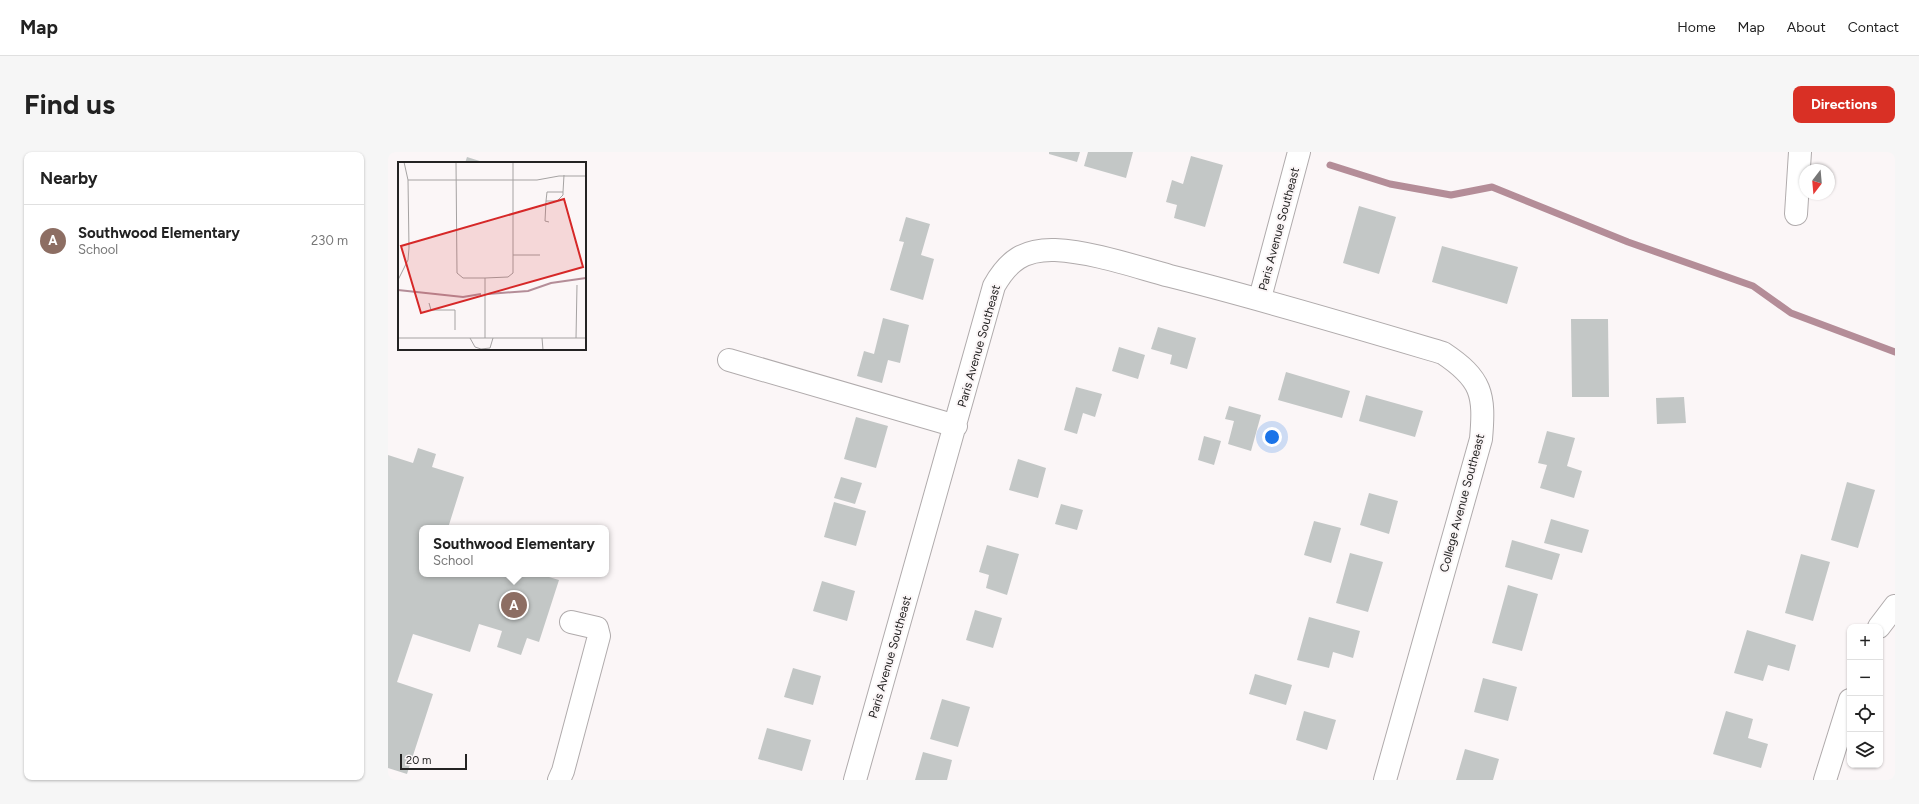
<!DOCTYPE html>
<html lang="en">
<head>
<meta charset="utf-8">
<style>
  body { margin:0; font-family:Figtree,sans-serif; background:#f6f6f6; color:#222 }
  .controls { position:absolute; right:12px; bottom:12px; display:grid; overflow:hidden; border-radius:8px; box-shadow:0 1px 3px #0004 }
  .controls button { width:36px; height:36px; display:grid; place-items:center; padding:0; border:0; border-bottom:1px solid #e0e0e0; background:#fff; color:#222; font:20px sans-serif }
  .compass { position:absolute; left:1411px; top:12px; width:36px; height:36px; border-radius:50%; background:#fff; box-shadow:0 1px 3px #0004; rotate:196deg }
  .scale { position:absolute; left:12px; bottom:10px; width:67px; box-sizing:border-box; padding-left:4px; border:2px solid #242323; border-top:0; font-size:11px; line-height:14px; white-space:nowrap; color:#242323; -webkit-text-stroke:3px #fbf6f7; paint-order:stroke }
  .you { position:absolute; left:884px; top:285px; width:14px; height:14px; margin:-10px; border:3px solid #fff; border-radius:50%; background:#1a73e8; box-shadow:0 0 0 6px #1a73e833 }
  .badge { display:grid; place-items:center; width:26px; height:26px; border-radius:50%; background:#d93025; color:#fff; font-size:13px; font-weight:700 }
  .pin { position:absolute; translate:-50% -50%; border:2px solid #fff; box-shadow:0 1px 4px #0006 }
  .popup { position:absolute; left:31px; top:373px; width:190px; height:52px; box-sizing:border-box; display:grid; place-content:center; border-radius:8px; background:#fff; filter:drop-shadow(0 1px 3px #0005); font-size:13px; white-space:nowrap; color:#767676 }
  .popup b { font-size:15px; color:#222 }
  .popup::after { content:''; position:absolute; left:50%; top:100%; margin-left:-8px; border:8px solid transparent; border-top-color:#fff }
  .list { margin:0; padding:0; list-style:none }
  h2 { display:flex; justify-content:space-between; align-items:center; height:52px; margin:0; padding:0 16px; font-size:17px }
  h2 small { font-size:13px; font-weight:400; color:#767676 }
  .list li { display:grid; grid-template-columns:26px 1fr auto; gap:12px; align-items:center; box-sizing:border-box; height:72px; padding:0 16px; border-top:1px solid #e0e0e0 }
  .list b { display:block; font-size:15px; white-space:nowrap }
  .list p { margin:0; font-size:13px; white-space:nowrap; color:#767676 }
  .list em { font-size:13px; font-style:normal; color:#767676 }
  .icon { flex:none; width:22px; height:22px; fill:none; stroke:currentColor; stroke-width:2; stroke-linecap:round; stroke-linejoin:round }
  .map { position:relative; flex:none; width:1507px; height:628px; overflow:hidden; border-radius:8px }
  header { display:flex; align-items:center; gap:24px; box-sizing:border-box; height:56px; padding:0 20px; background:#fff; border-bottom:1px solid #e0e0e0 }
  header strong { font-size:19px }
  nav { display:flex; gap:22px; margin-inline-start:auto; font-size:14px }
  .intro { display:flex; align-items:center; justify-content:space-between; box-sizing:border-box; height:96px; padding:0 24px }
  h1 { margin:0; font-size:28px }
  .button { padding:10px 18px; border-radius:8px; background:#d93025; color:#fff; font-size:14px; font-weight:700 }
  main { display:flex; gap:24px; padding:0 24px }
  aside { flex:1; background:#fff; border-radius:8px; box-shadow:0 1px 3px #0004 }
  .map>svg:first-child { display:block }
</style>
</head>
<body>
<header>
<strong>Map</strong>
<nav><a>Home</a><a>Map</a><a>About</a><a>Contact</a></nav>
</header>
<div class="intro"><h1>Find us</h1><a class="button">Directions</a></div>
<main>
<aside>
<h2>Nearby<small></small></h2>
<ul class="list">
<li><span class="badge" style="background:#8d6e63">A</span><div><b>Southwood Elementary</b><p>School</p></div><em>230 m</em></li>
</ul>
</aside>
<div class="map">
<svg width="1507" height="628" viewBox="0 0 1507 628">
  <rect width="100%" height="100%" fill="#fbf6f7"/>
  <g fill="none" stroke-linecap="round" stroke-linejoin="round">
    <!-- stream -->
    <path stroke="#b48d98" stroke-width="7" d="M942,13l60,19 61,11 41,-8 136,55 125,44 38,27 104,39"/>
  </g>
  <!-- building -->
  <path fill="#c3c7c6" d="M661,0h31l-3,10 -28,-8z
    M700,0h45l-7,26 -42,-12z
    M803,4l32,9 -18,62 -31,-9 3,-13 -11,-3 6,-22 11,4z
    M79,5l19,6h-21z
    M971,54l37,11 -17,57 -36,-11z
    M518,65l24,7 -9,31 13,4 -11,41 -33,-10 14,-48 -5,-1z
    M1054,94l76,21 -11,37 -75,-22z
    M495,166l26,7 -9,38 -12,-3 -6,23 -25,-7 7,-25 10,3z
    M1183,167h37l1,78h-37z
    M770,175l38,11 -9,31 -17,-5 2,-9 -21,-6z
    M731,195l26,8 -7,24 -26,-8z
    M898,220l64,19 -8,27 -64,-18z
    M688,235l26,7 -7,23 -12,-4 -6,21 -13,-4z
    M978,243l57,16 -8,26 -56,-16z
    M1296,245l2,26 -29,1 -1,-26z
    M841,254l32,9 -10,36 -23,-7 6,-23 -9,-2z
    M468,265l32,9 -12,42 -32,-9z
    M1159,279l28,7 -8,28 15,5 -8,27 -34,-10 7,-23 -9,-2z
    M816,284l17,5 -7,24 -16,-5z
    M30,296l18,6 -4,13 32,10 -16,51h-26v46h117l20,6 -20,62 -12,-4 -6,17 -24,-8 5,-16 -23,-7 -9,28 -57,-18 -16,48 36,12 -26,80 -19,-6v-313l25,8z
    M630,307l28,9 -8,30 -29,-8z
    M453,325l21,6 -7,21 -21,-6z
    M1459,330l28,8 -17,58 -27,-8z
    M981,341l29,8 -9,33 -29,-9z
    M446,350l32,9 -10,35 -32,-9z
    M673,352l22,6 -6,20 -22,-6z
    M1163,367l38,11 -7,23 -38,-10z
    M926,369l27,7 -10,35 -27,-8z
    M1124,388l48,14 -8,26 -47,-13z
    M599,393l32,9 -12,41 -21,-7 3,-13 -10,-3z
    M962,401l33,9 -15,50 -32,-9z
    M1413,402l29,8 -17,59 -28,-8z
    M434,429l33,10 -8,30 -34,-10z
    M1120,433l30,9 -16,57 -30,-8z
    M587,458l27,8 -9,30 -27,-8z
    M921,465l51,14 -7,27 -20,-6 -4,16 -32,-8z
    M1359,478l49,15 -7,26 -21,-6 -5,16 -29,-8z
    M405,516l28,8 -8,29 -29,-8z
    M867,522l37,11 -6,20 -37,-11z
    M1095,526l34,9 -9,34 -34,-9z
    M554,547l28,8 -12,40 -28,-8z
    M916,559l32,9 -9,30 -31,-10z
    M1338,559l27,8 -5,19 20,6 -7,24 -48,-14z
    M379,576l44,12 -9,31 -44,-12z
    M1077,597l34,10 -6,21h-37z
    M535,600l29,8 -5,20h-32z"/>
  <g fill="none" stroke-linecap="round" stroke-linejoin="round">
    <defs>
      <path id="minor" d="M1408,62l4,-62
        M872,146l39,-146
        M341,208l227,66
        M1491,475l16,-21
        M171,628l4,-9 36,-135 -2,-8 -26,-6
        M467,628l139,-494c14,-25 30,-37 61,-36 38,2 78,16 115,26 92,23 182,50 273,77 39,26 42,41 38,86l-96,341
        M1437,628l25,-80"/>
    </defs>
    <!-- minor casing -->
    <use href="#minor" stroke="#b0abac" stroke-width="24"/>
    <!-- minor -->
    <use href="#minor" stroke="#fff" stroke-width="22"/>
  </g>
  <g text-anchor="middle" stroke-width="4" stroke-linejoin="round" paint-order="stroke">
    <!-- street labels -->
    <g font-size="12" fill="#242323" stroke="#fbf6f7">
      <text transform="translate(891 77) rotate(-75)" y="4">Paris Avenue Southeast</text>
      <text transform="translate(591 194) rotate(-74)" y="4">Paris Avenue Southeast</text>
      <text transform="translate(1074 351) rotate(-75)" y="4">College Avenue Southeast</text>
      <text transform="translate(502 505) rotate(-74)" y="4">Paris Avenue Southeast</text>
    </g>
  </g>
  <!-- overview -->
  <g transform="translate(10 10)">
    <rect width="188" height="188" fill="#fbf6f7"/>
    <path fill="none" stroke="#b48d98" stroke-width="2" d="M0,128l65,7 18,-3M90,132l40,-3 23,-8 35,-5"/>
    <path fill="none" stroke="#a5a2a2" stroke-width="1" d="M58,0l1,111 6,5h22l23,-1 5,-4v-111M10,18h129l22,-4h27M165,30h-16l-1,9h11l6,-6v-3l1,-17M148,39l-1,20 4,1M115,93h27M87,116v60M0,118l10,-20 1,-12 -1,-68 -4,-18M31,141l2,7h24v20M0,176h188M72,176l5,9 6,2 9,-1 3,-10M144,176l1,12M178,176l1,-53"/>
    <path fill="#d62828" fill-opacity="0.15" stroke="#d62828" stroke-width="2" d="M166,37l19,68 -162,46 -20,-67z"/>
    <rect width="188" height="188" fill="none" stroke="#242323" stroke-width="2"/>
  </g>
</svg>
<div class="controls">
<button>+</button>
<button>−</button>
<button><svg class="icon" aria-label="locate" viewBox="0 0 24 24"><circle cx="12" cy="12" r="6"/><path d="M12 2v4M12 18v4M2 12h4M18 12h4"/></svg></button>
<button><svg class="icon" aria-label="layers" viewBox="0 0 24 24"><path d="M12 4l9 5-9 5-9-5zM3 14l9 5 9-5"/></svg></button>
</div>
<svg class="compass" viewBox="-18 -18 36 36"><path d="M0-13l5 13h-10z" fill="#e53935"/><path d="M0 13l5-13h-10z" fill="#767676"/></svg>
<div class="scale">20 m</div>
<div class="you"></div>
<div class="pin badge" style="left:126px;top:453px;background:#8d6e63">A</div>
<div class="popup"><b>Southwood Elementary</b>School</div>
</div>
</main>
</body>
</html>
